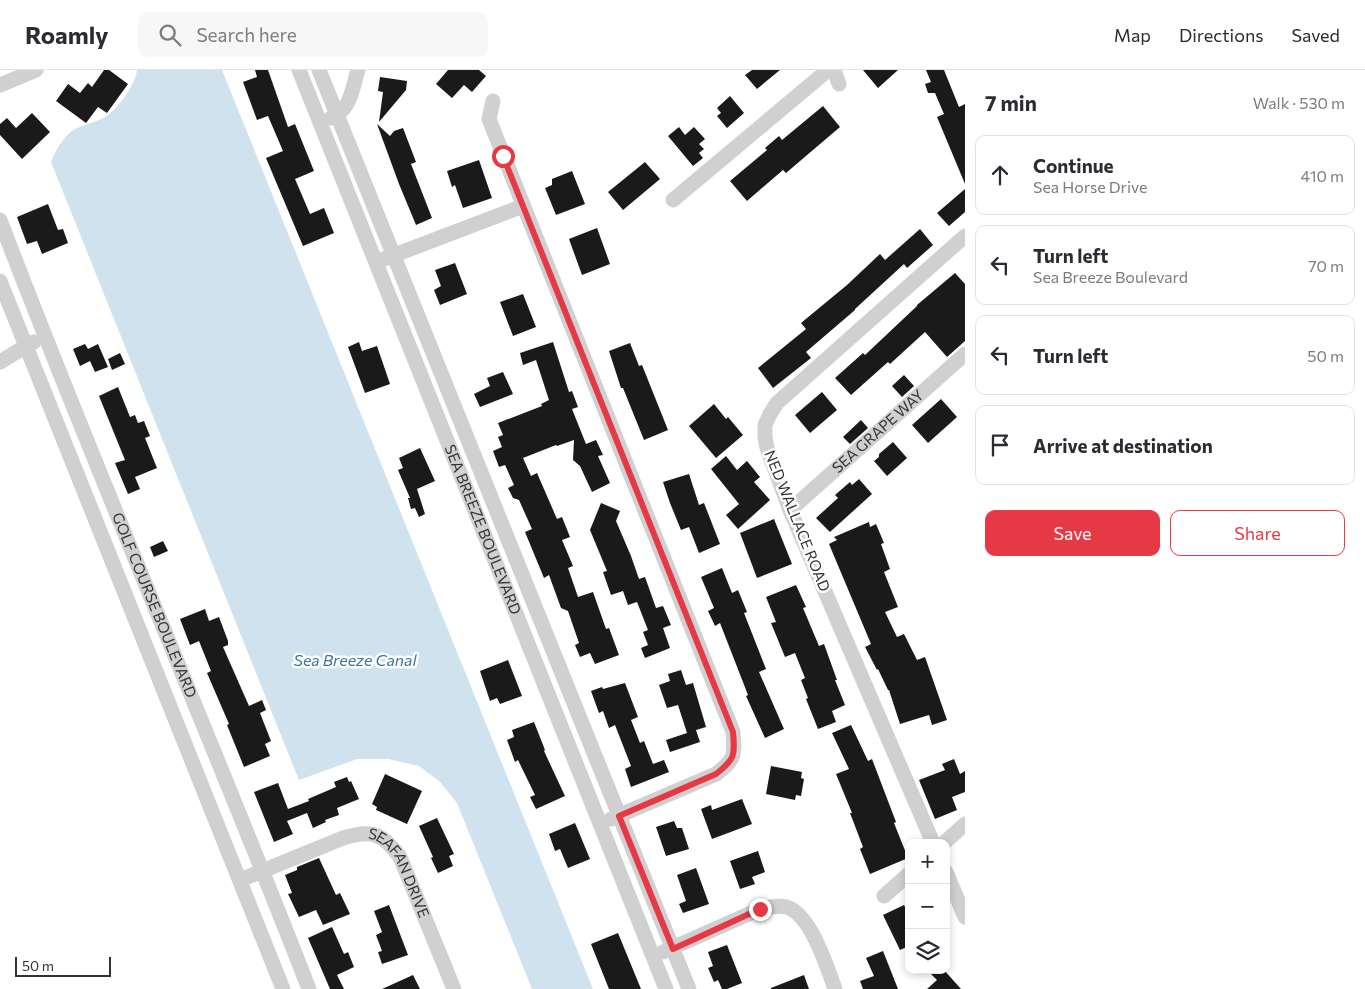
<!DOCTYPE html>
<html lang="en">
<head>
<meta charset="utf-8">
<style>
  body { margin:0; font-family:Commissioner,sans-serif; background:#f7f7f7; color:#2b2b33 }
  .controls { position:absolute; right:15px; bottom:15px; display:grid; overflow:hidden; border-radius:10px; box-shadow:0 2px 8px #0003 }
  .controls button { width:45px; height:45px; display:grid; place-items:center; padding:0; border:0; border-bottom:1px solid #e1e1e2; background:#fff; color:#2b2b33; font:25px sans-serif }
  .scale { position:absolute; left:15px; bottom:12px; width:96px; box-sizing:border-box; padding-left:5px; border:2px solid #333; border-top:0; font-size:14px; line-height:18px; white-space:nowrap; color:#333; -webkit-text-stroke:4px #fff; paint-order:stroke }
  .stop { position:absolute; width:15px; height:15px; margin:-11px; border:4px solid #e63946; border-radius:50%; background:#fff }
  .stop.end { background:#e63946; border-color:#fff; box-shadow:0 1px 5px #0008 }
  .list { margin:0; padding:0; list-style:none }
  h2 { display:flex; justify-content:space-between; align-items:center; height:65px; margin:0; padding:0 20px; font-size:21px }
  h2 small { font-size:16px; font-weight:400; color:#7c7c81 }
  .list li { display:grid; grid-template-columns:32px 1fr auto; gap:15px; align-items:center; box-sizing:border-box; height:80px; margin:0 10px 10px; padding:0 10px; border:1px solid #e1e1e2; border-radius:10px }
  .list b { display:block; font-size:19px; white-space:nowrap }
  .list p { margin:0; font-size:16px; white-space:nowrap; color:#7c7c81 }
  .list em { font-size:16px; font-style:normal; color:#7c7c81 }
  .actions { display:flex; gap:10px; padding:15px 20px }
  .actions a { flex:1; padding:11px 0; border:1px solid #e63946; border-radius:10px; text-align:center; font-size:18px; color:#e63946 }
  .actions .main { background:#e63946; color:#fff }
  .icon { flex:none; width:28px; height:28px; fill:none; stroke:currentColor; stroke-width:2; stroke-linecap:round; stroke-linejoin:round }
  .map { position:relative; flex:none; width:965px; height:919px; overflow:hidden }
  header { display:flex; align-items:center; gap:30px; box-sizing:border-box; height:70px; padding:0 25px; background:#fff; border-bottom:1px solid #e1e1e2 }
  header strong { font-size:24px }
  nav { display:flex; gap:28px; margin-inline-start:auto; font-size:18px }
  .search { width:350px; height:45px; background:#f7f7f7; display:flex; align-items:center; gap:12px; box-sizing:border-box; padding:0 18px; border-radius:10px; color:#7c7c81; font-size:19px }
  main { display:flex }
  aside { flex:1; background:#fff }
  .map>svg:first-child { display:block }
</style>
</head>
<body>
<header>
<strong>Roamly</strong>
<div class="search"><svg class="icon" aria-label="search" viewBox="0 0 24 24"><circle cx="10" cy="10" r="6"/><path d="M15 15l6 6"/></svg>Search here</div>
<nav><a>Map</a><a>Directions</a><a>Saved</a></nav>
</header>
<main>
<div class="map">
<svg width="965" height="919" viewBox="0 0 965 919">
  <rect width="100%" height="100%" fill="#fff"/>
  <!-- water -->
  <path fill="#cfe2ee" d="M137,0h85l371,919h-61l-75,-186 -17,-21 -21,-16 -31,-7h-31l-58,21 -248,-618c3,-9 13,-26 21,-31 10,-7 23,-8 33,-14 12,-7 31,-33 32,-47z"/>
  <!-- building -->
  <path fill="#1a1a1a" d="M104,0h5l19,14 -21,29 -9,-6 -12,16 -30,-22 12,-17 12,9 8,-10 4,4z
    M255,0h13l20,57 7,-3 19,47 -19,8 15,35 14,-6 10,25 -31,13 -37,-88 17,-7 -15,-35 -11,4 -14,-38 14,-5z
    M448,0h31l7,6 -14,16 -8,-7 -12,13 -16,-14z
    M752,0h28l-23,19 -12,-14z
    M863,0h35l-20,18z
    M926,0h18l15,37 6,-3v80l-28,-67 7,-3 -9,-21h-7l-3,-9 6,-2z
    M380,7l27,4 -1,9 -27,32 4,-30 -5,-1z
    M730,26l14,17 -17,15 -10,-12 4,-3 -4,-5z
    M823,36l17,21 -54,46 -3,-3 -36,31 -17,-20 37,-31 -2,-2 14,-12 3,4z
    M32,43l18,19 -28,27 -22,-24v-11l7,-6 9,10z
    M377,54l13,12 4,-5 9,-3 13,34 -5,2 21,54 -16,7 -17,-41z
    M679,57l6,8 9,-8 11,12 -6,5 5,5 -5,4 4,5 -10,8 -25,-30z
    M479,90l13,38 -29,10 -8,-23 -3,2 -5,-16z
    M645,92l15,17 -37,31 -15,-18z
    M572,101l13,33 -29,11 -11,-27 7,-3v-6z
    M965,119v23l-16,14 -12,-13z
    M48,134l10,26 5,-1 5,14 -26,11 -5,-13 -10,3 -10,-27z
    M597,158l13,36 -28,11 -13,-36z
    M920,159l13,16 -26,23 -3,-4 -49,45v1l-49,42 5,6 -38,30 -15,-20 48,-39 -5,-6 46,-38 33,-31 5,6z
    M455,193l12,31 -27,11 -6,-15 7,-4 -6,-16z
    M955,203l10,11v57l-18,16 -22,-25 -35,32 -2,-2 -37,33 -16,-17 28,-25 2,2 52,-49v-1z
    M523,224l13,33 -23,9 -13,-34z
    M359,272l3,9 15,-5 13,38 -25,9 -17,-46z
    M553,272l16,50 3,-1 6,16 -6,2 14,35 10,-4 7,15 -5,1 12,27 -18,9 -12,-26 -7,-6 1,-20 -17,6 -1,-1 -33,13 8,18 6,-3 20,46 5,-2 8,20 -8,3 11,26 -5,2 10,29 15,-5 13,37 3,-1 10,27 -24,9 -5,-11 -10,4 -5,-12 4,-2 -11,-32 -7,-3 -12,-33 -5,3 -19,-46 7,-3 -13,-29 -6,-2 -5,-10 6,-3 -9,-20 -6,2 -6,-16 9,-4 -4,-10 5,-2 -5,-12 44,-17 -1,-2 8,-4 -13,-40 -13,5 -3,-12z
    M630,273l9,23 3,-1 26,65 -24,10 -21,-52h-2l-12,-37z
    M85,274l3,5 10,-5 10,23 -13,5 -5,-11 -10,5 -7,-17z
    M120,283l5,11 -13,6 -4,-11z
    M503,302l10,22 -33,13 -6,-13 16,-8 -3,-8z
    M904,305l10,11 -12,11 -10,-11z
    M118,317l12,30 5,-2 3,8 6,-2 6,15 -5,2 12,30 -22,9 5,12 -12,5 -13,-31 10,-3 -26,-64z
    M822,322l15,18 -27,23 -15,-18z
    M941,329l16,18 -29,26 -16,-18z
    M714,334l12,15 2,-2 15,18 -27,23 -27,-32z
    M861,350l7,8 -18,16 -7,-7z
    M893,372l14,16 -20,18 -13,-15 5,-4v-3z
    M420,378l15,33 -18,8 8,25 -6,3 -4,-9 -4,1 -3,-11h2l-12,-28 5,-2 -4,-10z
    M726,386l11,14 10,-9 13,16 -6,5 16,18 -32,29 -12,-14 13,-11 -28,-35z
    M689,404l10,31 5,-2 16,41 -21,9 -10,-26 -8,3 -11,-27 -7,-21z
    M859,409l13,15 -42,38 -14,-14 22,-20 -3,-3 15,-13 2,3z
    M601,433l19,8 -4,10 15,35 8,23 6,-2 11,31 7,-2 8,19 -8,3 7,20 -25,10 -4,-10 7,-3 -5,-13 5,-2 -11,-28 -9,3 -5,-14 -12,4 -8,-23 4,-1 -17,-41z
    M774,449l18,45 -35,14 -17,-45z
    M869,452l1,5 6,-3 8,19 -3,1 9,25 -6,3 14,35 -13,5 12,25 7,-3 13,26 8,-3 22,63 -15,5 -3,-10 -29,9 -11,-34h-1l-10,-21 -1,1 -12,-23 6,-3 -42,-100 8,-4 -3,-3z
    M163,471l5,10 -14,6 -4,-10z
    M722,498l10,25 6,-3 9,22 -3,1 22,56 -7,3 25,57 -19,9 -19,-42 2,-1 -28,-72 -5,3 -7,-15 6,-3 -13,-31z
    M796,515l10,22 -3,1 16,38 5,-2 13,36h-2l10,25 -13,6 4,11 -18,7 -12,-30 2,-1 -7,-18 4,-2 -10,-25 -10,4 -14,-34 5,-1 -10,-25z
    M205,539l4,12 10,-4 9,24v4l-5,2 26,59 13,-6 4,10 -6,3 11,28 -6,3 5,12 -26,11 -17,-42 2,-1 -22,-51 4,-2 -12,-30 -9,4 -10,-26z
    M508,590l14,36 -22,8 -3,-6 -7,3 -10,-30z
    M681,600l5,15 7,-2 13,44 -10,3 4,12 -30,10 -4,-12 21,-7 -9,-28 -11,3 -8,-23 11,-4 -2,-7z
    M625,613l13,34 -7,3 9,23 4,-2 9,23 11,-4 5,12 -38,15 -6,-18 6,-3 -16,-41 -6,3 -6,-17 -4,2 -8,-22 11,-4 1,2z
    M534,652l11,28 -1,1 21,45 -29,13 -6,-12 5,-2 -17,-35 -3,2 -8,-22 7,-3 -2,-7z
    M851,655l17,36 4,-2 24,63 -2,1 14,35 -38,16 -10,-25 3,-2 -13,-34h2l-16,-39 13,-5 -17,-36z
    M954,689l6,15 5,-3v21l-13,5 5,13 -22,9 -16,-39 26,-10 -3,-6z
    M771,696l31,6 -1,6 3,1 -3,17 -5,-1 -1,5 -29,-6z
    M385,704l37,17 -15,33 -31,-14 1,-3 -5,-3z
    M347,707l2,5 2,-1 8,18 -22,9 2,7 -14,5 1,2 -13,6 -6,-15 -20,8 6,13 -19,8 -20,-50 24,-9 10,26 21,-8 -1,-2 28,-12 -2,-5z
    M742,729l10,25 -40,15 -11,-30 10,-4 1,5z
    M437,748l17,36 -5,2 4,10 -15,7 -7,-15 2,-1 -14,-31z
    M674,751l3,7h5l7,21 -23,7 -10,-29z
    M575,753l15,36 -22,9 -8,-19 -5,2 -6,-17z
    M758,781l7,21 -13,5 3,7 -15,5 -10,-28z
    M319,788l17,37 4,-2 10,21 -27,11 -7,-15 -17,7 -11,-23 4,-1 -7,-18 12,-5v-3z
    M696,798l13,36 -26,9 -4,-9 7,-3 -9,-26z
    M389,835l19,50 -26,9 -4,-12 4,-1 -6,-16 6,-3 -8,-21z
    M904,835l5,9v32l-9,4 -17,-35z
    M332,857l12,27 4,-2 6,15 -17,8 7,14h-14l-22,-51z
    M618,863l23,56h-32l-18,-45z
    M727,875l15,38 -15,6h-5l-4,-9 -4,2 -6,-14 5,-2 -5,-14z
    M883,881l15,38h-35l-3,-8 14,-5 -8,-18z
    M927,900h17l17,19h-34l10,-9z
    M413,905l7,14h-38z
    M804,905l5,14h-38v-1z"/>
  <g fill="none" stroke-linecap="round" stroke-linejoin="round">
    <!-- minor -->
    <g stroke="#d0d0d0" stroke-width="15">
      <path id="s1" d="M299,0l367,919"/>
      <path d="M319,0l370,919"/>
      <path d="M834,0l5,14"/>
      <path d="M0,15l36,-15"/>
      <path d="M493,31l-4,18 244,613c2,24 2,27 -17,42l-105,45"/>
      <path d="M331,48c20,-8 21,-29 27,-48"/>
      <path d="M673,130l155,-130"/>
      <path id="s2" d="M0,150c98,258 209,511 309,769"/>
      <path d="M384,189l139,-53"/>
      <path d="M0,211l283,708"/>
      <path d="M0,292l26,-16 8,-4"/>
      <path id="s3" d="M790,440l175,-156"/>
      <path d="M933,773l-143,-333 -23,-62 -2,-11v-12l5,-11 7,-11 188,-167"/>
      <path d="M944,773l21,-19"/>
      <path d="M946,802l19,45"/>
      <path id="s4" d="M240,810l103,-42c29,-9 39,-5 57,19l54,132"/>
      <path d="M884,826l25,-22"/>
      <path d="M663,882l97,-43c9,-2 19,-4 27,-2 24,8 40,60 48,82"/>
    </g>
  </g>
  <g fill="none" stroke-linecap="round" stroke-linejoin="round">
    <!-- route -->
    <path stroke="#e63946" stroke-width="6" d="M503,86l230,576c2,24 2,27 -17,42l-97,42 54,133 87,-40"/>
  </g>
  <g text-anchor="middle" stroke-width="5" stroke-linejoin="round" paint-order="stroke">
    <!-- street labels -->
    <g font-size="15" fill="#333" stroke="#fff">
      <text dy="5" stroke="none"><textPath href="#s3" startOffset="118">SEA GRAPE WAY</textPath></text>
      <text transform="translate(797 451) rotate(68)" y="5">NED WALLACE ROAD</text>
      <text dy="5" stroke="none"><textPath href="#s1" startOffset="495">SEA BREEZE BOULEVARD</textPath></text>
      <text dy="5" stroke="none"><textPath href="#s2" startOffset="415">GOLF COURSE BOULEVARD</textPath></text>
      <text dy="5" stroke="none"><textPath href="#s4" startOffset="190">SEAFAN DRIVE</textPath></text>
    </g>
    <!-- water labels -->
    <g font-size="16" font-style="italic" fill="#3f7597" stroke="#fff">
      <text x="355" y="596">Sea Breeze Canal</text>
    </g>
  </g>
</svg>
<div class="controls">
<button>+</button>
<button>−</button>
<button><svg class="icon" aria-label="layers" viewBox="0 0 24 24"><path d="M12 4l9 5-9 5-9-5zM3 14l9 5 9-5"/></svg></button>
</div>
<div class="scale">50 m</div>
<div class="stop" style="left:503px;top:86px"></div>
<div class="stop end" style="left:760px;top:839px"></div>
</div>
<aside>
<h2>7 min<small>Walk · 530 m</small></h2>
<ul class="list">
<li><svg class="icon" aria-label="ahead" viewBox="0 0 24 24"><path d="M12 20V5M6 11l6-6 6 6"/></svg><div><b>Continue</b><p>Sea Horse Drive</p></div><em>410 m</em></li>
<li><svg class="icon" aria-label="left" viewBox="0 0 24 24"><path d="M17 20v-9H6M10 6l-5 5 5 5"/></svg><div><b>Turn left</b><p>Sea Breeze Boulevard</p></div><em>70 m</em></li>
<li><svg class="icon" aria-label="left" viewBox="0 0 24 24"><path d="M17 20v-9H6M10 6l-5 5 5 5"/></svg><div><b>Turn left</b></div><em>50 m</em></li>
<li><svg class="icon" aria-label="arrive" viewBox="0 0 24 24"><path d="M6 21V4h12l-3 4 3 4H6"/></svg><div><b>Arrive at destination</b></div></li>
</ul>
<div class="actions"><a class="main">Save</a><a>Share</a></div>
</aside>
</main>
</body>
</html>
